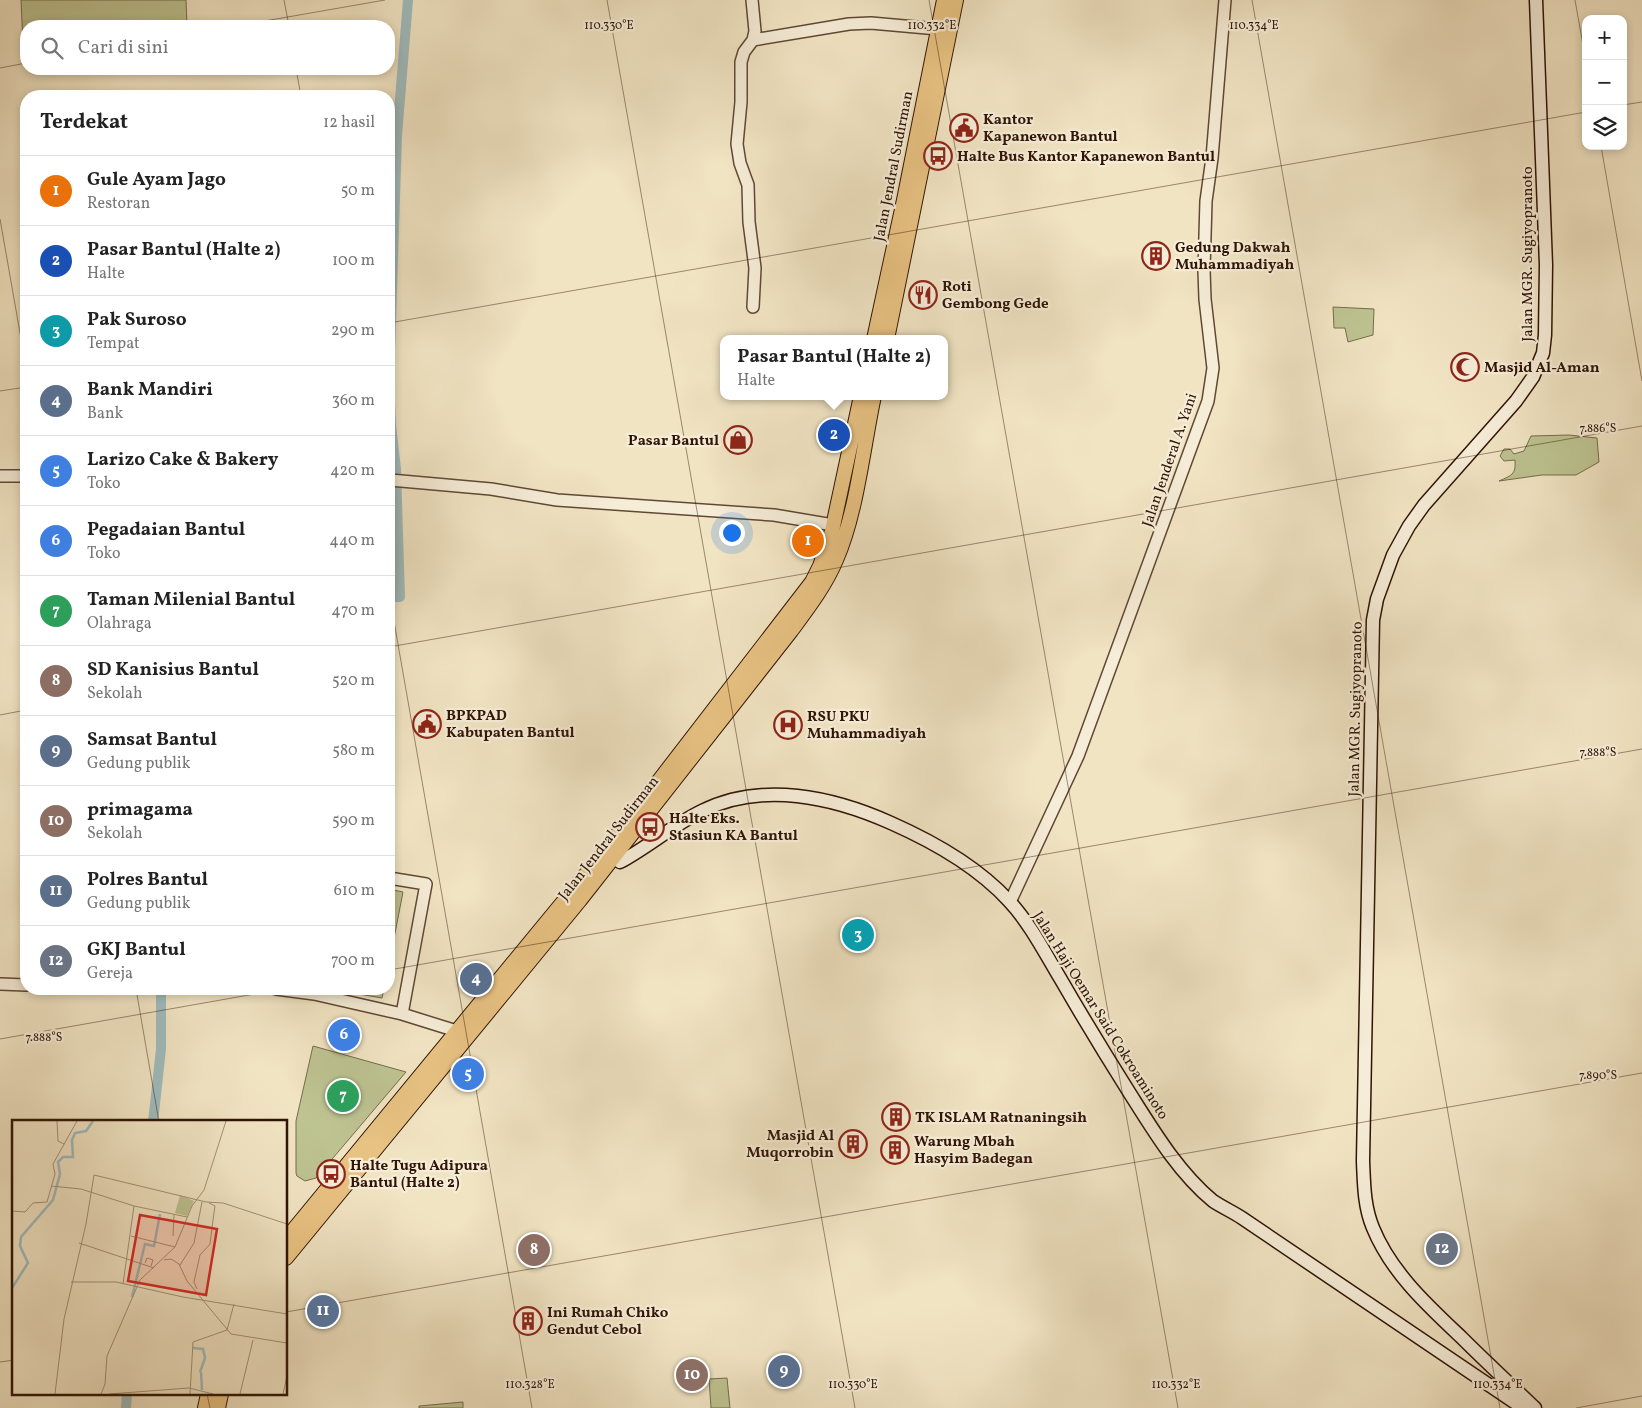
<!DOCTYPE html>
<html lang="id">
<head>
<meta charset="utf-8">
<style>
  body { margin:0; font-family:Vollkorn,serif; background:#f2f2f2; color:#222 }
  .controls { position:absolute; right:15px; top:15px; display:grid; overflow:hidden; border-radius:10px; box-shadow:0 2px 8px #0003 }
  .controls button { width:45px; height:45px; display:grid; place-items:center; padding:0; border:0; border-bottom:1px solid #e0e0e0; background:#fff; color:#222; font:25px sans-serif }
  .you { position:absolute; left:731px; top:532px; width:18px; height:18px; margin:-12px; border:4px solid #fff; border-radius:50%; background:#1a73e8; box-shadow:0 0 0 8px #1a73e833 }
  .badge { display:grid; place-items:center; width:32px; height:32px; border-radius:50%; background:#0b8043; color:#fff; font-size:16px; font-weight:700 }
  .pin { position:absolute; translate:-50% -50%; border:2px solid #fff; box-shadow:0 1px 5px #0006 }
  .popup { position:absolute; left:720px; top:335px; width:228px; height:65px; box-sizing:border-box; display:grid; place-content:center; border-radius:10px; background:#fff; filter:drop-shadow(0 1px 4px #0005); font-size:16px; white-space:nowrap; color:#767676 }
  .popup b { font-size:19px; color:#222 }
  .popup::after { content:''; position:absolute; left:50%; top:100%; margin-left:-10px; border:10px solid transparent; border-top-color:#fff }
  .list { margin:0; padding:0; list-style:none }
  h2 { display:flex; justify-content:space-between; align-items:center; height:65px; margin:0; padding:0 20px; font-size:21px }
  h2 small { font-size:16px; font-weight:400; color:#767676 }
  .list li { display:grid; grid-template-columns:32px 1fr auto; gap:15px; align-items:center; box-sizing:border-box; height:70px; padding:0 20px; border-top:1px solid #e0e0e0 }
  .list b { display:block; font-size:19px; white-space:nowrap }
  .list p { margin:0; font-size:16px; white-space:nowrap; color:#767676 }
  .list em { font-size:16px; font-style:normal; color:#767676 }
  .icon { flex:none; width:28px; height:28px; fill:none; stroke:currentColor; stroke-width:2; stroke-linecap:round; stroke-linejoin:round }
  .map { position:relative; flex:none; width:1642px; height:1408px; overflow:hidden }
  .search { position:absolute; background:#fff; box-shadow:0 2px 8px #0003; left:20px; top:20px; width:375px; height:55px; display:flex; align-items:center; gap:12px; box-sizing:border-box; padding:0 18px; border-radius:20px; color:#767676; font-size:19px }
  .panel { position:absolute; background:#fff; box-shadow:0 2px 8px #0003; left:20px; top:90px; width:375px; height:905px; border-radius:20px }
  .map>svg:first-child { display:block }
</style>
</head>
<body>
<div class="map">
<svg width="1642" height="1408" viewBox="0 0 1642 1408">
  <rect width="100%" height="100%" fill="#f1e4c3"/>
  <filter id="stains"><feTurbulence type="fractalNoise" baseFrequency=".004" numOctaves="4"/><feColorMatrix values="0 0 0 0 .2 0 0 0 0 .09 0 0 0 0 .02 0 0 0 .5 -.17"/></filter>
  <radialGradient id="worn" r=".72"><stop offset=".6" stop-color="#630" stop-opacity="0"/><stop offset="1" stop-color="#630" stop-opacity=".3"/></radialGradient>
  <!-- green -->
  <path fill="#bdc391" stroke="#766c4b" d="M21,0h165l1,26h-161v18h-3z
    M1333,307l41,2 -1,26 -25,7 -3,-14h-11z
    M1569,435l28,3 2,24 -23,13h-34l-43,6c13,-6 17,-6 16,-21l-11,1 -4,-5 4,-7h6l4,5 10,-3 7,-15z
    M389,889l14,3 -14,72z
    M329,989h55l-2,9z
    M313,1046l93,26 -90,106 -11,3 -8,-5 -1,-3v-52z
    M727,1378l3,30h-19l-2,-29z
    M463,1402v6h-44v-2z"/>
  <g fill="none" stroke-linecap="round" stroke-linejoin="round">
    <!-- canal -->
    <path stroke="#9fbcbe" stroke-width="10" d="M389,597h11l-4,-128 -5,-44 -2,-44 8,-245 11,-136
      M153,1122l8,-73v-60
      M126,1408l1,-14"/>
    <defs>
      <path id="tertiary" d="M752,0l3,31 -2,9 -9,12 -3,10v40l-4,42 3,19 8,22 1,37 6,46 -2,39
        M753,40l96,-16 22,-1 67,6
        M0,476h26
        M390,480l101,9 66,11 217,15 59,10
        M389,878l37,6 -24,130
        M1010,902l68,-146 130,-355 5,-33 -8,-69 -1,-29 2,-69 6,-43 13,-158
        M0,984l26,1
        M276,989l38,5 88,20 61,19"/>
      <path id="secondary" d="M613,857l7,5c28,-15 53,-37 82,-51 60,-30 131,-14 189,12 43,19 87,44 118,78 20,21 36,52 51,77 22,38 45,76 69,114 24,38 49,80 84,109 9,6 20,11 29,17l281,190
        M1535,1408c-25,-24 -50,-47 -74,-71 -34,-32 -70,-65 -88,-109 -9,-21 -9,-44 -10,-67l10,-541 4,-21 16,-44 16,-29 15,-21 92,-104 17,-24 10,-24 2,-18 1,-70 -10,-265"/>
      <path id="primary" d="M874,339l30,-139 40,-200
        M887,339l69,-339
        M286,1239l315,-383 211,-274 8,-16 12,-35 29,-135
        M286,1258l294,-358 211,-269c17,-23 34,-45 45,-71 21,-48 27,-113 38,-164
        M205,1408l3,-14
        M218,1408l3,-14"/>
    </defs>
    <!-- tertiary casing -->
    <use href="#tertiary" stroke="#604834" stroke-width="14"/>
    <!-- secondary casing -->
    <use href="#secondary" stroke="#301405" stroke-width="15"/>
    <!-- primary casing -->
    <use href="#primary" stroke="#301405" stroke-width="16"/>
    <!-- tertiary -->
    <use href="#tertiary" stroke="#f6edd8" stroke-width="11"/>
    <!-- secondary -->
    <use href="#secondary" stroke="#f6edd8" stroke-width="12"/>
    <!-- primary -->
    <use href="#primary" stroke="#e8c282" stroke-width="14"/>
  </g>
  <!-- ticks -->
  <path fill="none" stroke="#301405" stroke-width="1" stroke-opacity="0.45" d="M284,0l5,26M607,0l248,1408M929,0l249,1408M1252,0l248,1408M1575,0l11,62M236,26l149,-26M0,68l26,-5M296,69l5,27M1623,105l19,-3M1601,146l41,235M0,219l26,148M389,323l1197,-211M0,391l26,-4M389,593l143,815M389,647l1253,-221M0,715l26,-5M389,970l1253,-221M136,989l23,133M0,1039l283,-50M286,1312l1356,-239M0,1362l14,-2M207,1394l3,14M1576,1408l66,-12"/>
  <!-- icons -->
  <defs>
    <symbol id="civic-ring" viewBox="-11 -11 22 22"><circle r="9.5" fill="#f6edd8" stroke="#8f2418" stroke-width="1.5"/><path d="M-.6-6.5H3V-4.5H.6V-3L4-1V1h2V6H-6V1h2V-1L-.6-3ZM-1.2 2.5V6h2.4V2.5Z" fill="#8f2418"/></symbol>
    <symbol id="bus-ring" viewBox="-11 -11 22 22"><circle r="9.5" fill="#f6edd8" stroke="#8f2418" stroke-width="1.5"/><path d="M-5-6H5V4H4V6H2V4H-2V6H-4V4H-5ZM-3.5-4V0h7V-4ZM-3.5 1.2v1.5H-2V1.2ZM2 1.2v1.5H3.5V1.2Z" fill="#8f2418"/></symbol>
    <symbol id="building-ring" viewBox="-11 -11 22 22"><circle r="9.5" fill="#f6edd8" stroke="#8f2418" stroke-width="1.5"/><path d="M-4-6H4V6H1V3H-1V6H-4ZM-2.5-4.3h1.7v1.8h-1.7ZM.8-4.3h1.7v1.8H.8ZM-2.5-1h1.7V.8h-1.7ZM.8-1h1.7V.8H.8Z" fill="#8f2418"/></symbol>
    <symbol id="restaurant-ring" viewBox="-11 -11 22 22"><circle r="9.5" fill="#f6edd8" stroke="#8f2418" stroke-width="1.5"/><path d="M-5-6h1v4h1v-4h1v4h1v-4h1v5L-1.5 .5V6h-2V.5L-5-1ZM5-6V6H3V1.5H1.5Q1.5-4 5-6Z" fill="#8f2418"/></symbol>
    <symbol id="mosque-ring" viewBox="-11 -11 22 22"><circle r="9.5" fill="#f6edd8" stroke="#8f2418" stroke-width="1.5"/><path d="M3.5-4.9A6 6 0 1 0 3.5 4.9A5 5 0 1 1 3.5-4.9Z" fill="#8f2418"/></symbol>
    <symbol id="shop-ring" viewBox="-11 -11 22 22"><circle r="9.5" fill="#f6edd8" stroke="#8f2418" stroke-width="1.5"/><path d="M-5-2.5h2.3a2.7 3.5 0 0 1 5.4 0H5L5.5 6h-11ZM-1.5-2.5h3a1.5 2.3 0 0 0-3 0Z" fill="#8f2418"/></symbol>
    <symbol id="hospital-ring" viewBox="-11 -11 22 22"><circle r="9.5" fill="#f6edd8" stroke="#8f2418" stroke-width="1.5"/><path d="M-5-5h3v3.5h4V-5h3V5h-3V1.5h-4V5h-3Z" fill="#8f2418"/></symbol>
  </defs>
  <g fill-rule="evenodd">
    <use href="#civic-ring" x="948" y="112" width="32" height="32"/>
    <use href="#bus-ring" x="922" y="140" width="32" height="32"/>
    <use href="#building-ring" x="1140" y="240" width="32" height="32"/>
    <use href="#restaurant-ring" x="907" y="279" width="32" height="32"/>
    <use href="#mosque-ring" x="1449" y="351" width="32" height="32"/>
    <use href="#shop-ring" x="722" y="424" width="32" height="32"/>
    <use href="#civic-ring" x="411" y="708" width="32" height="32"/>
    <use href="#hospital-ring" x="772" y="709" width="32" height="32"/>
    <use href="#bus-ring" x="634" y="811" width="32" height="32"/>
    <use href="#building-ring" x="880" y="1101" width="32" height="32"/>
    <use href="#building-ring" x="837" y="1128" width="32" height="32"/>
    <use href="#building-ring" x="879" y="1134" width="32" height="32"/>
    <use href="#bus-ring" x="315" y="1158" width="32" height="32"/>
    <use href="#building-ring" x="512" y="1305" width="32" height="32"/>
  </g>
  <g text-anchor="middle" stroke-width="4.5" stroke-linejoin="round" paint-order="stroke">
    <!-- poi labels -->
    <g font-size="15" font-weight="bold" fill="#301405" stroke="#f6edd8" text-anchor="start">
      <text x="983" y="124">Kantor<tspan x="983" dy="17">Kapanewon Bantul</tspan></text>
      <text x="957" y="161">Halte Bus Kantor Kapanewon Bantul</text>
      <text x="1175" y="252">Gedung Dakwah<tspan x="1175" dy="17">Muhammadiyah</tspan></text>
      <text x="942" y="291">Roti<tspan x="942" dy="17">Gembong Gede</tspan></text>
      <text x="1484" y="372">Masjid Al-Aman</text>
      <text x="719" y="445" text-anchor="end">Pasar Bantul</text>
      <text x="446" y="720">BPKPAD<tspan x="446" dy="17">Kabupaten Bantul</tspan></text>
      <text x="807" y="721">RSU PKU<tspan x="807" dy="17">Muhammadiyah</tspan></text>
      <text x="669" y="823">Halte Eks.<tspan x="669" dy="17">Stasiun KA Bantul</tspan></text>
      <text x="915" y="1122">TK ISLAM Ratnaningsih</text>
      <text x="834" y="1140" text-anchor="end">Masjid Al<tspan x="834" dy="17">Muqorrobin</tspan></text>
      <text x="914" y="1146">Warung Mbah<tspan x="914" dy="17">Hasyim Badegan</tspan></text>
      <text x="350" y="1170">Halte Tugu Adipura<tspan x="350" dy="17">Bantul (Halte 2)</tspan></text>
      <text x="547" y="1317">Ini Rumah Chiko<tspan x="547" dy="17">Gendut Cebol</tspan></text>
    </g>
    <!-- street labels -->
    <g font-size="15" fill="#301405" stroke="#f6edd8">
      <text transform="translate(893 166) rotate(-79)" y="5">Jalan Jendral Sudirman</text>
      <text transform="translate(1527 254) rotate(-90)" y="5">Jalan MGR. Sugiyopranoto</text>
      <text transform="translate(1169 460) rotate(-71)" y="5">Jalan Jenderal A. Yani</text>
      <text transform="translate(1355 709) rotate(-89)" y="5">Jalan MGR. Sugiyopranoto</text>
      <text transform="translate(608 838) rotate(-52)" y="5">Jalan Jendral Sudirman</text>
      <text transform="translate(1101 1015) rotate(58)" y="5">Jalan Haji Oemar Said Cokroaminoto</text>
    </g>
  </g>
  <!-- overview -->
  <g transform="translate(12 1120)">
    <rect width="275" height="275" fill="#f1e4c3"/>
    <path d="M168,75l14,6 -7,15 -12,-3z" fill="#bdc391"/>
    <path fill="none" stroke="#9fbcbe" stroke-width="2.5" d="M0,168l16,-25 -8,-17 1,-9 32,-37 7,-26 -2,-12 5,-5h10l-1,-17 3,-7 11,-2 7,-10M120,177l13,-53 9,2 6,-32M181,228l10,1 2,9 -5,14M189,252l1,18"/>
    <path fill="none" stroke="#a49177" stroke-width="1" d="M45,1l1,20 6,3M39,66l30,3 53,17 53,11M0,91l13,1 8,-9 14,-1 8,-28 -2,-10 24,-43M119,116l44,11M161,116l1,-21M67,123l75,25M152,140l7,-1 8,5 8,17 44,53 56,9M133,143l2,-5 6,2 -2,6M168,145l14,-22 8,-41M59,162h45l67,15 104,17M111,164l11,-78M185,169l-3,-7 6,-27 10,-11 3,-24 2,-14 -6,-3M215,210l7,-26M43,274l9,-75 22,-95 8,-49 112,27 17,1 64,21M89,274l4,-10 2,-28 33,-76 35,-33 17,-41 12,-16 22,-69M97,274l80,-6 24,6M178,274l3,-52 34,-12M228,274l13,-54M271,274l4,-18"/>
    <path fill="#d62828" fill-opacity="0.15" stroke="#d62828" stroke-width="2.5" d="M128,95l77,14 -11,66 -78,-14z"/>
    <rect width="275" height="275" fill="none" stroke="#301405" stroke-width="2.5"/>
  </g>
  <g font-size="12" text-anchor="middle" fill="#301405" stroke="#f6edd8" stroke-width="4.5" stroke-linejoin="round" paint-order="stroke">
    <text x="609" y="29">110.330°E</text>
    <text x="932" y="29">110.332°E</text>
    <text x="1254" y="29">110.334°E</text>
    <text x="1598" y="432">7.886°S</text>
    <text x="1598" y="756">7.888°S</text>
    <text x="44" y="1041">7.888°S</text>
    <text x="1598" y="1079">7.890°S</text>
    <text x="530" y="1388">110.328°E</text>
    <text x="853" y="1388">110.330°E</text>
    <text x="1176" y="1388">110.332°E</text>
    <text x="1498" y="1388">110.334°E</text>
  </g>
  <rect width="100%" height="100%" filter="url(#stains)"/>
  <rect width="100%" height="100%" fill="url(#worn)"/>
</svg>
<div class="controls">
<button>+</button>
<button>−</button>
<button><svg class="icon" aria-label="layers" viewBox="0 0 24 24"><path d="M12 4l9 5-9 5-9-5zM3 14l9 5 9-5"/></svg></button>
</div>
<div class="you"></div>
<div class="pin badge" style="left:808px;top:541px;background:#e8710a">1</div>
<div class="pin badge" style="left:834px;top:435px;background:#1a4fb4">2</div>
<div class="popup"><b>Pasar Bantul (Halte 2)</b>Halte</div>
<div class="pin badge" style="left:858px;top:935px;background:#0f9aa8">3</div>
<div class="pin badge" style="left:476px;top:979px;background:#5c6f8a">4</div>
<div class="pin badge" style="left:468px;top:1074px;background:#3f7fe0">5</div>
<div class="pin badge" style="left:344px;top:1035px;background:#3f7fe0">6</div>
<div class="pin badge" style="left:343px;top:1096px;background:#2e9e5b">7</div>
<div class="pin badge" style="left:534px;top:1250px;background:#8d6e63">8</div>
<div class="pin badge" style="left:784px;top:1371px;background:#5c6f8a">9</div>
<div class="pin badge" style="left:692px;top:1375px;background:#8d6e63">10</div>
<div class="pin badge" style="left:323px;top:1311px;background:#5c6f8a">11</div>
<div class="pin badge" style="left:1442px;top:1249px;background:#6b7280">12</div>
<div class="search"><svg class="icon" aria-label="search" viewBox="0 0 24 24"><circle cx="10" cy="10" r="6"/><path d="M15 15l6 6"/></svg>Cari di sini</div>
<section class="panel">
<h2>Terdekat<small>12 hasil</small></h2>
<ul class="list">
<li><span class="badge" style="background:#e8710a">1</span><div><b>Gule Ayam Jago</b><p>Restoran</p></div><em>50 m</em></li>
<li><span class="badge" style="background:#1a4fb4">2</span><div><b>Pasar Bantul (Halte 2)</b><p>Halte</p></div><em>100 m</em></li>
<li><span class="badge" style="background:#0f9aa8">3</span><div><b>Pak Suroso</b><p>Tempat</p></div><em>290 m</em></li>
<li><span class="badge" style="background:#5c6f8a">4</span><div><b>Bank Mandiri</b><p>Bank</p></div><em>360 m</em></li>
<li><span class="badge" style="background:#3f7fe0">5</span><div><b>Larizo Cake &amp; Bakery</b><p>Toko</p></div><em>420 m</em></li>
<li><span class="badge" style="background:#3f7fe0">6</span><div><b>Pegadaian Bantul</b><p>Toko</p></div><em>440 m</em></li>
<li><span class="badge" style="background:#2e9e5b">7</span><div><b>Taman Milenial Bantul</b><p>Olahraga</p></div><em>470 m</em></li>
<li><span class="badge" style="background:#8d6e63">8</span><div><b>SD Kanisius Bantul</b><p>Sekolah</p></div><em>520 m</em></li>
<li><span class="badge" style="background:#5c6f8a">9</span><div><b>Samsat Bantul</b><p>Gedung publik</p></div><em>580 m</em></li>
<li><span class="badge" style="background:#8d6e63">10</span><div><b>primagama</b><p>Sekolah</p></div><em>590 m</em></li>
<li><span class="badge" style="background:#5c6f8a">11</span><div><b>Polres Bantul</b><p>Gedung publik</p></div><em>610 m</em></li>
<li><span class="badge" style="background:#6b7280">12</span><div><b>GKJ Bantul</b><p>Gereja</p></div><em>700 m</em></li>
</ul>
</section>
</div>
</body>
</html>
